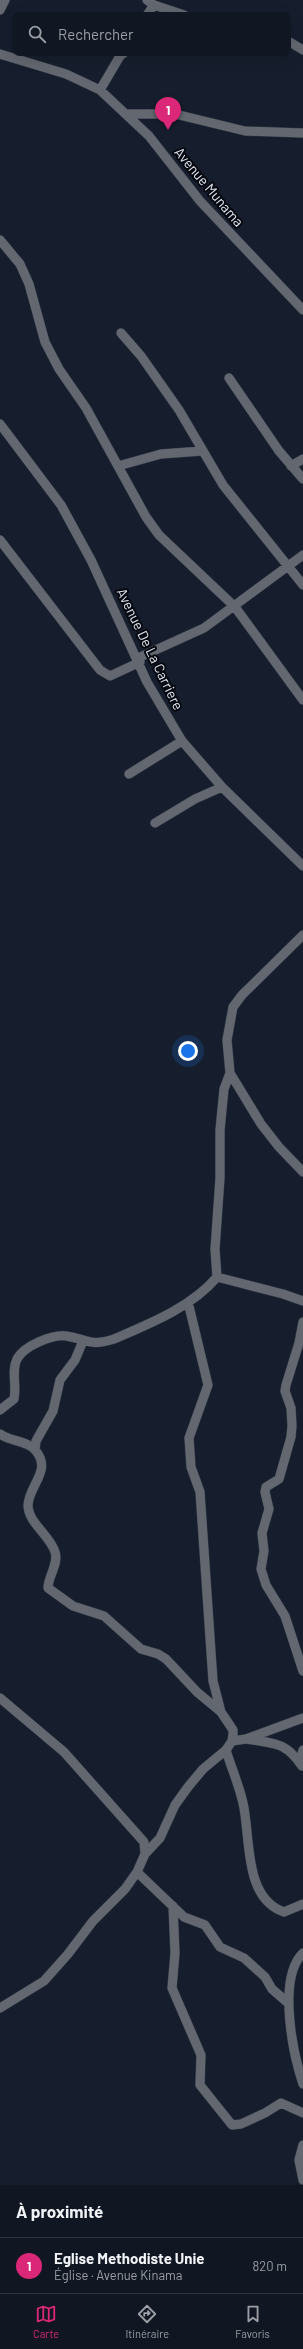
<!DOCTYPE html>
<html lang="fr">
<head>
<meta charset="utf-8">
<style>
  body { margin:0; font-family:Barlow,sans-serif; background:#1e232f; color:#f1f3f6 }
  .you { position:absolute; left:188px; top:1051px; width:14px; height:14px; margin:-10px; border:3px solid #fff; border-radius:50%; background:#1a73e8; box-shadow:0 0 0 6px #1a73e833 }
  .badge { display:grid; place-items:center; width:26px; height:26px; border-radius:50%; background:#db2777; color:#fff; font-size:13px; font-weight:700 }
  .pin { position:absolute; translate:-50% -33px; filter:drop-shadow(0 1px 2px #0008) }
  .pin::after { content:''; position:absolute; top:21px; width:14px; height:12px; background:inherit; clip-path:polygon(0 0,100% 0,50% 100%) }
  .list { margin:0; padding:0; list-style:none }
  h2 { display:flex; justify-content:space-between; align-items:center; height:52px; margin:0; padding:0 16px; font-size:17px }
  h2 small { font-size:13px; font-weight:400; color:#9c9fa5 }
  .list li { display:grid; grid-template-columns:26px 1fr auto; gap:12px; align-items:center; box-sizing:border-box; height:56px; padding:0 16px; border-top:1px solid #303540 }
  .list b { display:block; font-size:15px; white-space:nowrap }
  .list p { margin:0; font-size:13px; white-space:nowrap; color:#9c9fa5 }
  .list em { font-size:13px; font-style:normal; color:#9c9fa5 }
  .icon { flex:none; width:22px; height:22px; fill:none; stroke:currentColor; stroke-width:2; stroke-linecap:round; stroke-linejoin:round }
  .map { position:relative; flex:none; width:303px; height:2185px; overflow:hidden }
  .search { position:absolute; background:#101622; box-shadow:0 4px 16px #0002; left:12px; right:12px; top:12px; height:44px; display:flex; align-items:center; gap:10px; box-sizing:border-box; padding:0 14px; border-radius:8px; color:#9c9fa5; font-size:15px }
  .sheet { height:108px; background:#101622 }
  nav { display:flex; justify-content:space-around; align-items:center; box-sizing:border-box; height:56px; border-top:1px solid #303540; background:#101622; font-size:11px; color:#9c9fa5 }
  nav a { display:grid; justify-items:center; gap:2px }
  nav .on { color:#db2777 }
  .map>svg:first-child { display:block }
</style>
</head>
<body>
<div class="map">
<svg width="303" height="2185" viewBox="0 0 303 2185">
  <rect width="100%" height="100%" fill="#161e2d"/>
  <g fill="none" stroke-linecap="round" stroke-linejoin="round">
    <defs>
      <path id="minor" d="M147,0l7,5 30,10
        M0,10l5,-10
        M147,15l7,-10
        M288,41l15,9
        M0,54l66,20 34,16 49,46 51,65 103,109
        M100,90l20,-34 4,-3
        M127,114h48l70,17 58,2
        M0,240l20,24 9,20 16,58 14,27 27,39 60,109 13,18 76,72 68,93
        M121,333l20,23 38,54 44,75 80,100
        M229,378l50,73 24,28
        M0,424l61,81 30,55 56,122 35,59 40,46 81,79
        M118,466l43,-12 41,-3
        M291,466l12,-7
        M0,540l100,130 10,6 30,-14
        M138,658l66,-30 99,-73
        M129,774l53,-33
        M155,823l40,-24 27,-12
        M303,935l-61,60 -9,12 -6,33 3,33 31,51 18,23 24,25
        M217,1277l66,17 20,7
        M303,1322l-4,21 -13,42 -1,6 6,17 1,18 -1,11 -12,42 -13,8 -1,5 4,17 -7,24 2,18 -3,18 5,16 19,31 18,55
        M0,1410l14,-11c3,-13 -3,-28 3,-40 7,-13 35,-25 49,-23 22,3 23,11 48,3 35,-15 78,-32 103,-62l-2,-28 5,-71v-48l4,-41 6,-16
        M0,1434c11,8 27,6 36,17 16,20 -7,34 -8,54 0,18 22,30 27,47 4,12 -7,24 -7,36l25,18 31,10 37,33 17,5 8,5 31,33 24,20
        M35,1450l1,-9 17,-30 7,-31 15,-20 8,-19
        M0,1698l64,54 80,90 1,12 -8,18 47,45 21,8 15,22 24,11 21,19 7,12 16,14
        M247,1739c27,5 38,2 55,27
        M232,1741l14,-2 57,-21
        M226,1750c5,17 13,35 17,53 8,34 0,95 41,109l19,-8
        M302,1766l-1,-8 2,-8
        M145,1854l15,-16 15,-33 13,-18 15,-18 23,-19 6,-9 1,-7v-4l-12,-18 -8,-31 -13,-189 -9,-25 -2,-29 19,-53 -20,-83
        M173,1906l2,47 -3,35 29,67 -1,30 32,40 9,-1 24,-11 16,-10 22,10
        M303,1953c-26,25 -10,101 0,131
        M0,2008l44,-27 24,-27 25,-33 32,-32 12,-17
        M303,2145l-4,15 4,20"/>
    </defs>
    <!-- minor casing -->
    <use href="#minor" stroke="#323a48" stroke-width="10"/>
    <!-- minor -->
    <use href="#minor" stroke="#636870" stroke-width="9"/>
  </g>
  <g text-anchor="middle" stroke-width="4" stroke-linejoin="round" paint-order="stroke">
    <!-- street labels -->
    <g font-size="14" fill="#e0e6f0" stroke="#05080f">
      <text transform="translate(209 187) rotate(50)" y="5">Avenue Munama</text>
      <text transform="translate(150 649) rotate(64)" y="5">Avenue De La Carriere</text>
    </g>
  </g>
</svg>
<div class="you"></div>
<div class="pin badge" style="left:168px;top:130px">1</div>
<div class="search"><svg class="icon" aria-label="search" viewBox="0 0 24 24"><circle cx="10" cy="10" r="6"/><path d="M15 15l6 6"/></svg>Rechercher</div>
</div>
<section class="sheet">
<h2>À proximité<small></small></h2>
<ul class="list">
<li><span class="badge">1</span><div><b>Eglise Methodiste Unie</b><p>Église · Avenue Kinama</p></div><em>820 m</em></li>
</ul>
</section>
<nav>
<a class="on"><svg class="icon" aria-label="map" viewBox="0 0 24 24"><path d="M3 6l6-2 6 2 6-2v14l-6 2-6-2-6 2zM9 4v14M15 6v14"/></svg>Carte</a>
<a><svg class="icon" aria-label="directions" viewBox="0 0 24 24"><path d="M12 3l9 9-9 9-9-9zM9 14v-3h6M13 9l2 2-2 2"/></svg>Itinéraire</a>
<a><svg class="icon" aria-label="saved" viewBox="0 0 24 24"><path d="M7 4h10v16l-5-4-5 4z"/></svg>Favoris</a>
</nav>
</body>
</html>
